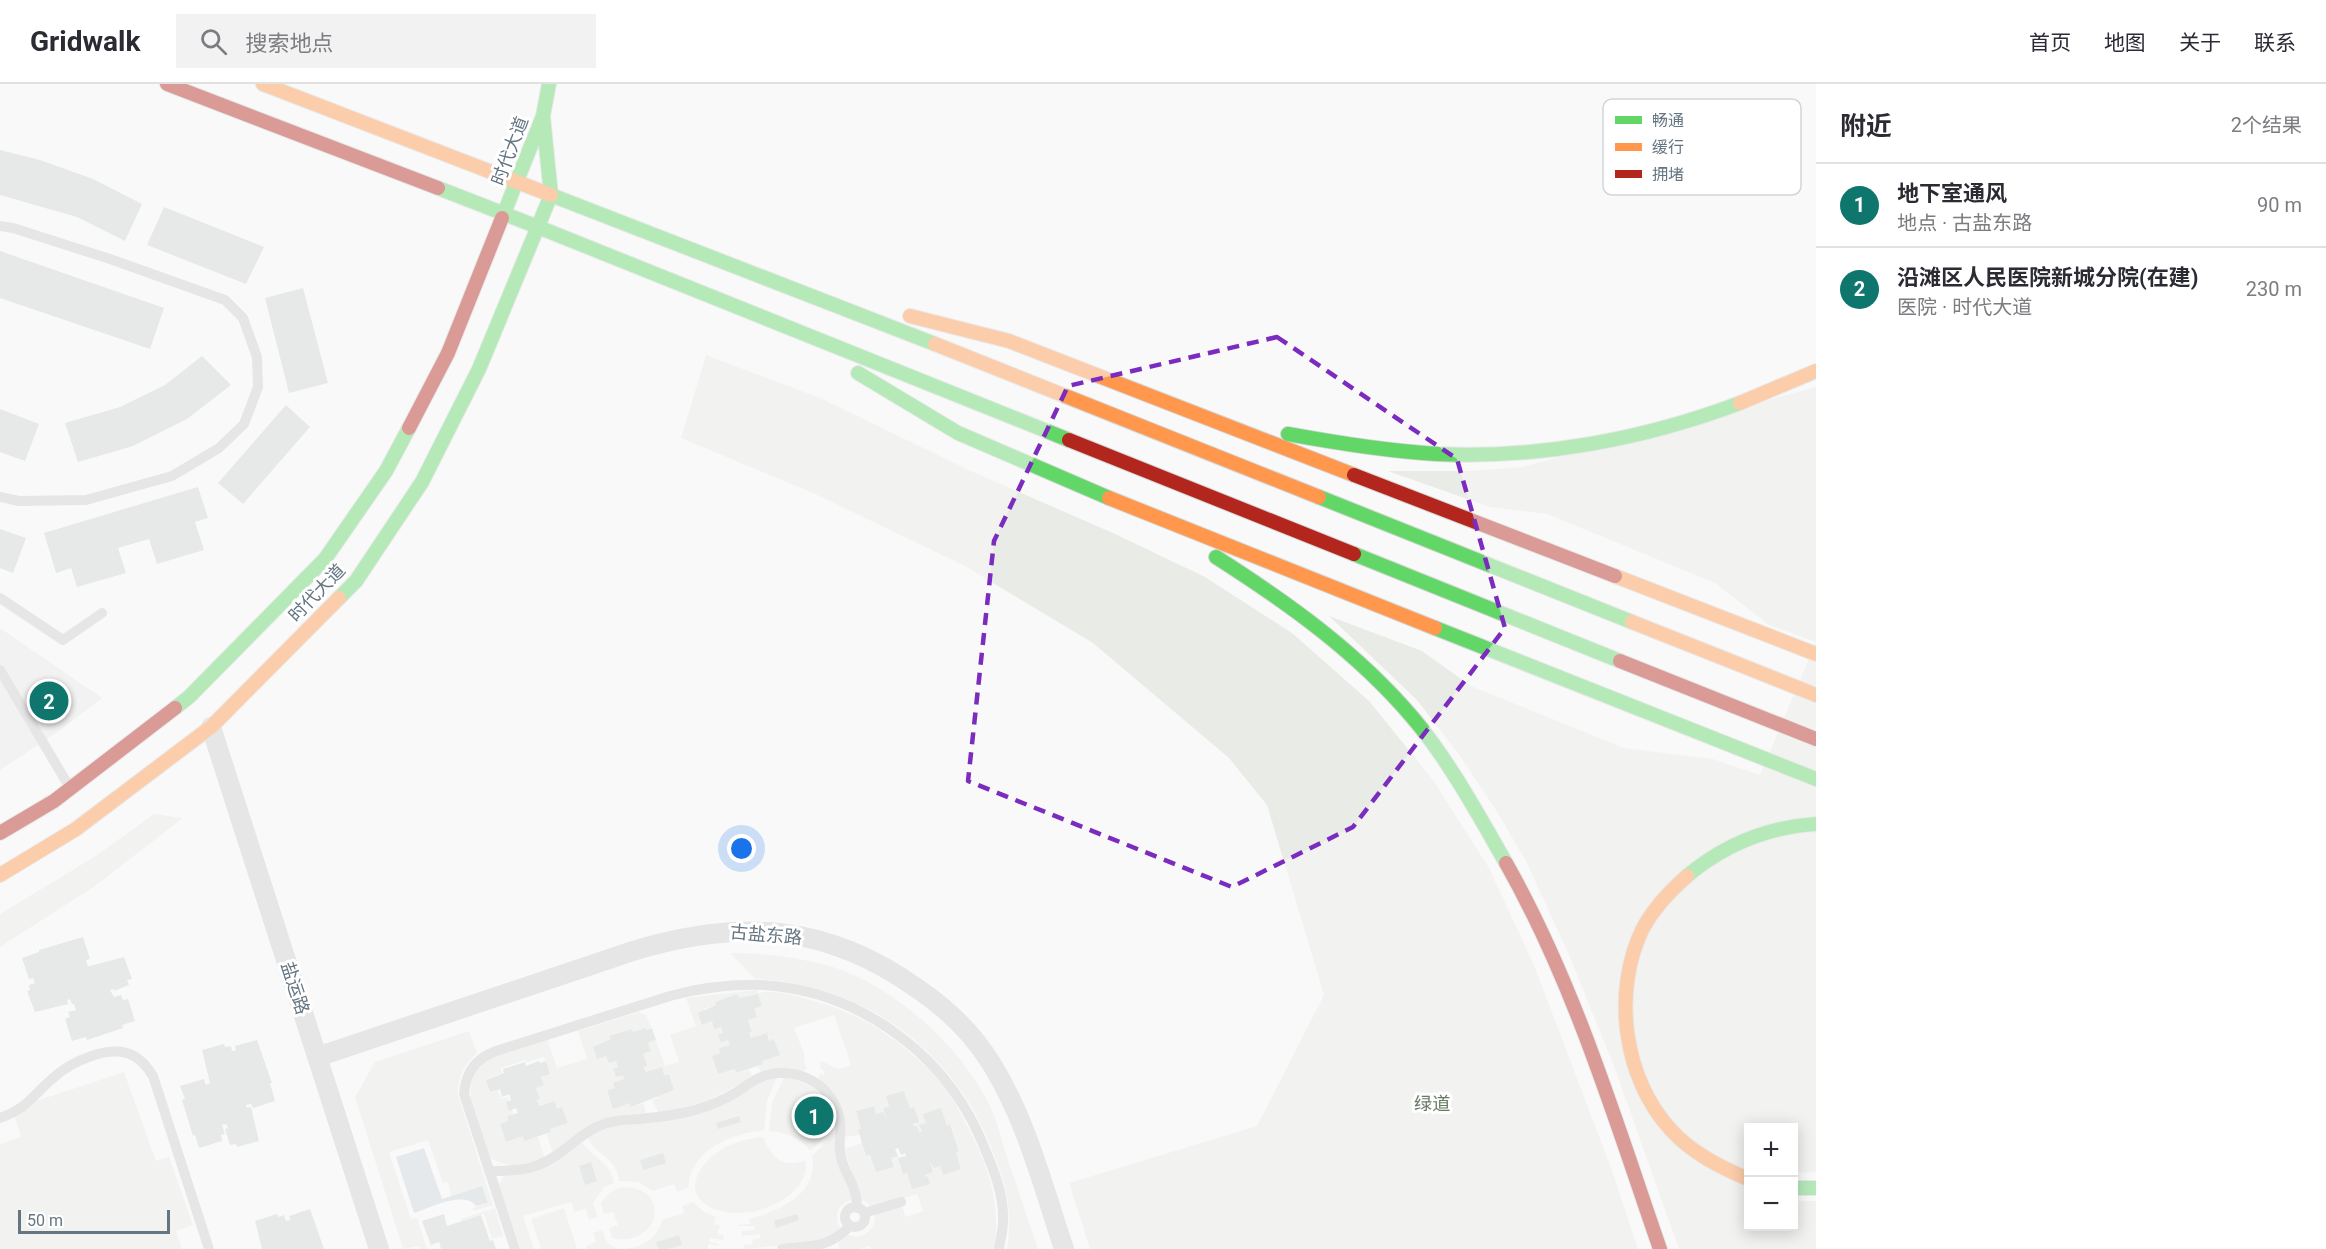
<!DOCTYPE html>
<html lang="zh">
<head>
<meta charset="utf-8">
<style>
  body { margin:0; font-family:Roboto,"Noto Sans SC",sans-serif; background:#f2f2f3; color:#2b2b33 }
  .controls { position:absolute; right:18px; bottom:18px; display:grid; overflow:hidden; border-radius:0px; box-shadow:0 3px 15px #0003 }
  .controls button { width:54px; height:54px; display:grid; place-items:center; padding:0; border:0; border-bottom:2px solid #e1e1e2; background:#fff; color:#2b2b33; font:30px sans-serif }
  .scale { position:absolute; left:18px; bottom:15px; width:152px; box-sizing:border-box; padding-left:6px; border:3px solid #657683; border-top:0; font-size:16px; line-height:21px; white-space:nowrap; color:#657683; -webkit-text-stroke:4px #fff; paint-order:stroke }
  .you { position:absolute; left:742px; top:765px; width:21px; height:21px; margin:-15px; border:4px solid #fff; border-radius:50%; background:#1a73e8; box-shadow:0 0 0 9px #1a73e833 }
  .badge { display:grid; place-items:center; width:39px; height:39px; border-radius:50%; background:#0f766e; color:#fff; font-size:20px; font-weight:700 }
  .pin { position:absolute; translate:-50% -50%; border:3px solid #fff; box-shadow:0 2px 6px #0006 }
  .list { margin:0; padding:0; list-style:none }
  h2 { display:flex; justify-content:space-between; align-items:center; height:78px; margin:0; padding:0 24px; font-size:26px }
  h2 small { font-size:20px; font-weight:400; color:#7c7c81 }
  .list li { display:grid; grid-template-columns:39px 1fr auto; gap:18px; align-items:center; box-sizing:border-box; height:84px; padding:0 24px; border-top:2px solid #e1e1e2 }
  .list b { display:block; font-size:22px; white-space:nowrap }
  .list p { margin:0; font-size:20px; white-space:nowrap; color:#7c7c81 }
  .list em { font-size:20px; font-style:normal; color:#7c7c81 }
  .icon { flex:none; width:33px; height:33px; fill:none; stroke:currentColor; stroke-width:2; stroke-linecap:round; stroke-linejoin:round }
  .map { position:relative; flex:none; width:1816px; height:1165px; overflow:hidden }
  header { display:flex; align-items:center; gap:36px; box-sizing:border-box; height:84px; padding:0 30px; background:#fff; border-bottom:2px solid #e1e1e2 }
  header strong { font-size:28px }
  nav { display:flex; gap:33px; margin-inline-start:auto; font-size:21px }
  .search { width:420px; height:54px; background:#f2f2f3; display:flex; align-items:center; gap:15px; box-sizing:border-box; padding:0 21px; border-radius:0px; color:#7c7c81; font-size:22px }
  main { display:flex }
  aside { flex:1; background:#fff }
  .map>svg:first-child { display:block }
</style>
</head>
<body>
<header>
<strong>Gridwalk</strong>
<div class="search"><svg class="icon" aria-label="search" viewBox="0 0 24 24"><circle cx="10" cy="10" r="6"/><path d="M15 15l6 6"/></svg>搜索地点</div>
<nav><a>首页</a><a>地图</a><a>关于</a><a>联系</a></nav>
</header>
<main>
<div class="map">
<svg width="1816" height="1165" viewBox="0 0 1816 1165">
  <rect width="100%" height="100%" fill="#f9f9f9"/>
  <!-- built -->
  <path fill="#e8e9e9" d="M0,544l102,70 -43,33 -59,39z"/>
  <!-- green -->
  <path fill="#e8ebe6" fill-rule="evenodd" d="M706,271l114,43 151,73 142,62 92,44 87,56 77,68 64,79 56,88 45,97 79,208 25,76h-548l-21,-66 188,-57 67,-131 -57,-190 -38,-47 -136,-115 -130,-78 -148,-71 -134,-56z
    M1816,303v785l-22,1v-45h-46v98h46v-25h22v48h-137l-64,-180 -46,-114 -43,-94 -32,-54 -34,-51 -43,-56 -88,-84 93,35 49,35 153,62 89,11 47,16 56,-133 -47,-17 -54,-42 -168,-69 -57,-7 -102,-36h83l51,-4z
    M154,730l29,4 -88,68 -95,61v-33l94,-57z
    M730,869c36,0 69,4 103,14 62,19 130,82 157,139 7,15 11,32 16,48 11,32 21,63 32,95h-31c6,-42 -1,-64 -16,-102 -39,-100 -130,-163 -236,-168z
    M757,906l1,3c20,-4 43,4 63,10 44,13 83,40 114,73 13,13 22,30 30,46 22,40 37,81 29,127h-123l-2,-3 -9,3h-21l-1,-7 7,-8 13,3c12,-4 17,-10 17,-22l26,-11 5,13 17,-6 -6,-17 -45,15 -4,-6 -7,-3c-3,-19 -13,-33 -17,-51l18,-6 4,13 4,-1 6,17 18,-5 -3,-9 7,-2 5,17h4l5,16 18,-6 -2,-7 -3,1v-2l8,-3 -3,-10 4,6 6,-2 3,9 18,-6 -5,-17 3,-1 -8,-26 -25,-2 -6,2 2,6 -3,1 -2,-6h-3v-19l-4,1 -6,-17 -18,6 3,9 -6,2 3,11 -10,-5 -3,-8 -17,5 5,18 -3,1 1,5 -14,2 -27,-56 2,-8 3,2 2,-3 -5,-4 1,-7 18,8 12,-4 -17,-50 -40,13 10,25 1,12 2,2 -4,6h-42l-3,-7 5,-2 -1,-3 17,-6 -5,-15 -4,1 -3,-8 -16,5 -2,-6 3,-1 -4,-11 6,-11 8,-3 -4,-12 -19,4 -2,-4 -22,8 1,3 -12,4 -2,15 10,-3 2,8 7,-2 2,6 -5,2 4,8 6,-3 2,5 -11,3 1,5 -8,3 6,18 17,-5 2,4 12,-4 3,7c-33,21 -55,31 -94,36l-6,-12 6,-2 -1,-3 17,-5 -5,-16 -5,1 -3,-8 -15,5 -3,-18 8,-3 -3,-8 8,-3 9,26 14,-4 -9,-27 26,-9 -10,-28z
    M639,928l7,3 5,13 -18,4 -2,-3 -21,7 1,3 -18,8 4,12 9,-3 3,7 7,-2 2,6 -5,2 3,8 7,-2 1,4 -10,4 1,5 -8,3 6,17 17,-5 1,4 13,-4 2,11 -31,3 -62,36 -7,-20 5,-1 -1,-3 18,-6 -6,-16 -5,2 -2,-8 -16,5 -2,-6 3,-1 -4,-11 8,-3 -3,-8 9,-3 -6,-17 -17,5 -1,-2 -25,8 1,5 -16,6 4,13 8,-2 3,9 7,-2 5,17 -6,2 1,5 -8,3 6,18 17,-6 2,4 13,-4 6,21 -1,3 -33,6 -19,-7c-10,-29 -40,-80 -1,-100 18,-9 39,-13 57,-20l10,29 30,-9 -9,-28z
    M469,947l8,22c-13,12 -20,25 -19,42l35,110 -19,6 -2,-3 16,-5 -6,-17 -31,10 -3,-14 -5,1 -15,-43 -39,12 22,67 6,-1 10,31h-7l-1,-3 -16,3 -48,-152 20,-35z
    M124,988l32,89 13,-4 24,68 -17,6 6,18h-182v-105l21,-7 -9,-28z
    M777,993l-10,24 -3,30c-33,1 -74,20 -76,57l-11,4 -3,-8 -21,7 -15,-9 -19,-1c-3,-26 -23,-24 -32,-44l24,-12 39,-3z
    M784,993c28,5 43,18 52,44l-13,18 -13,12c-10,-14 -24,-18 -41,-20l3,-28zM814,1017l9,27 -9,4 -10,-28z
    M837,1046l14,56v14c-14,5 -18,17 -10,30l-22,12 -75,7 -1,-4 10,-1 -1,-4 8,-2v-4l-18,2v-5l13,-1 -1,-4h-16v-1l12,-1 -1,-5c30,-8 70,-25 63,-63z
    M761,1053l3,1c7,20 20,31 41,22 3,11 -2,22 -10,30 -14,14 -34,22 -54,23 -26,2 -60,-14 -40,-44 14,-21 36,-29 60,-32z
    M582,1058c11,16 28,19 32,41l-10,4 -11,16 5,14 -9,3 -3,-11 -11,3 -4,-10 -48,14 11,33h-13l-22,-65 5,-8z
    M622,1103c53,0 36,62 -10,51l-3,-10 9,-3 -5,-13 -9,2 -3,-11 8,-10z
    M693,1118l11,10 12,5 -2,7 6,1 -3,9 7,1 -1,5 -13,-2 -1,4 10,2v2l-11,-2v5h-39l13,-4 -3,-10 -23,7 2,7h-34c19,-2 33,-10 38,-29l22,-7 -2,-7z
    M495,1124l8,28 -11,3 -8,-25 -23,7v-2z
    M564,1124l13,41h-36l-10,-30z
    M602,1146l5,13 11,6h-31l-1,-3 10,-4 -3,-9z"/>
  <!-- water -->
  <path fill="#ced6d9" d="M424,1064l18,51 40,-13 6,17 -12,3c-12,-16 -46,2 -62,7l-18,-56z"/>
  <!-- building -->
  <path fill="#d0d2d3" d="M0,66l40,10 53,19 49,25 -17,37 -48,-24 -77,-22z
    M164,123l100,40 -18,37 -99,-39z
    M0,167l164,57 -14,41 -150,-51z
    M303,204l25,95 -39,10 -24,-95z
    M202,272l29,29 -44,34 -54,27 -55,16 -13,-39 55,-16 45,-22z
    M286,321l24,22 -67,77 -25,-21z
    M0,325l39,15 -14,37 -25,-9z
    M198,403l10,31 -13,4 9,28 -47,14 -8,-25 -31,9 8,25 -49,14 -6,-19 -15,5 -12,-40z
    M0,445l26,9 -13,35 -13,-5z
    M83,853l7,22 -4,1 2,6 -2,1 38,-10 8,22 -5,1 2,5 -15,6v-2l-4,1 4,7 7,-2 2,5 5,-1 7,22 -13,4 1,3 -36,12 -1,-3 -14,4 -7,-22 5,-2 -2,-5 8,-2 -2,-6h-2l-2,-5 -3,1 1,4 -33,8 -8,-21 3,-1 -1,-5 6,-2 -2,-5 -4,1 -7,-21 17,-6v-2z
    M737,910l2,4 19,-4 4,12 -8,3 3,8 -9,3 4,12h-3l2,6 16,-5 2,8 5,-2 6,16 -18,6 1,3 -27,9 -1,-4 -17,5 -6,-18 8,-3 -1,-5 11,-3 -2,-5 -7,3 -3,-9 5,-1 -2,-6 -7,2 -2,-8 -10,4 -4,-12 18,-8 -1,-3z
    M646,944v2l6,-2 4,12 -8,3 3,8 -8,3 4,12 -3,1 2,5 16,-5 2,8 5,-1 5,16 -43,17 -1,-4 -17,6 -6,-19 8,-2 -2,-5 11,-4 -1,-4 -7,2 -3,-8 5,-2 -2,-6 -7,2 -3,-7 -9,3 -4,-12 18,-8 -2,-3 23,-7 1,3z
    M257,956l15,43h-2l5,18 -22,7 -2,-4 -5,1 1,3 4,-1 8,34 -22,6 -1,-3 -6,1 -5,-16 3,-1 -2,-4 -4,1 3,9 -4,1 1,6 -23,7 -4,-13 -2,1 -11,-36 3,-1 -5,-13 24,-7 2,6 4,-2 -8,-33 22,-6 1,3 6,-1 1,5 4,-1 -1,-4z
    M539,977l1,2 6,-2 4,13 -9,3 3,8 -8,3 4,11 -3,1 2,6 16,-5 2,8 5,-2 6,16 -18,6 1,3 -27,9 -1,-5 -17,6 -6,-18 8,-3 -1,-5 11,-3 -2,-5 -7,3 -3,-9 5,-2 -2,-6 -7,3 -2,-8 -10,3 -4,-12 18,-7 -1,-4 22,-7 1,4z
    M904,1007l6,17 4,-1 5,15 -6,2 1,2h3l2,6 3,-1 -3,-6 7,-2 -3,-9 18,-6 6,18 3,-2 9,27 -3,1 5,17 -18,6 -3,-9 -6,2 -4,-6 3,10 -8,3v2l3,-1 2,8 -18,5 -5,-16 -4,1 -5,-16 8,-2 -1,-3 -4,2 -3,-7 -3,1 3,7 -7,2 3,9 -18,5 -6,-17 -4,1 -8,-26 3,-1 -5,-18 18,-5 2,8 7,-2 3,7 -3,-11 6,-2 -3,-10z
    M814,1016l9,28 -10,4 -9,-28z
    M739,1032l2,6 -23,7 -2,-6z
    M663,1069l3,10 -23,7 -3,-10z
    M591,1078l6,19 -12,4 -6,-19z
    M310,1125l14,40h-62l-7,-28 22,-7 1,3 6,-2 2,6 4,-1 -1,-4z
    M444,1130l3,12 34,-11 9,26 3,-1 3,9h-55l-2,-7 -8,3 -9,-24z
    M797,1130l2,6 -23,8 -2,-7z
    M679,1151l3,10 -13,4h-11l-2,-7z"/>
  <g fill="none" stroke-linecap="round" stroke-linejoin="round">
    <defs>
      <path id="fast" d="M438,104l100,39
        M551,111l384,149
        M502,134l41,-102 6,-32
        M538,143l531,213
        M858,289l100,60 151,65
        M1288,350c49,9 99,17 149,20 101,5 208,-15 303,-51
        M1319,413l313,125
        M1354,470l266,107
        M1216,473c72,46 141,95 197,161 35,41 66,98 93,145
        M339,514l17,-17 66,-99 57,-113 72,-174 -8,-79
        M1435,544l381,151
        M175,624l14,-11 136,-138 61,-88 23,-43
        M1687,792c37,-31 81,-49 129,-52
        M1794,1104h22"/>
      <path id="slow" d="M263,0l288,111
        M910,232l99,25 345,134
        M935,260l384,153
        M1740,319l76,-32
        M1109,414l326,130
        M1615,492l201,78
        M1632,538l184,73
        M0,791l76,-46 135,-102 128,-129
        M1687,792c-16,14 -33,32 -44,52 -31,63 -20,150 28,202 21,23 49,37 77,49"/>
      <path id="jam" d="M167,0l271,104
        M409,344l39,-75 54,-135
        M1069,356l285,114
        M1354,391l261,101
        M1620,577l196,78
        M0,749l54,-32 121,-93
        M1506,779c68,120 109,256 154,386"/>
    </defs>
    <!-- fast casing -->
    <use href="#fast" stroke="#d5d6d7" stroke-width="16"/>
    <!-- slow casing -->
    <use href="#slow" stroke="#d5d6d7" stroke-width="16"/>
    <!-- jam casing -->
    <use href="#jam" stroke="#d5d6d7" stroke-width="16"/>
    <!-- lane -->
    <path stroke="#cecfd0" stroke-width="10" d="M0,142l13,2 97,31 115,41 18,18 14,39 1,30 -14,37 -25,24 -47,28 -86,24 -67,1 -19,-4
      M0,514l63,42 39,-27
      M0,586l70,118
      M0,1034c28,-10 32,-22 52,-39 18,-17 58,-36 82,-23 9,5 14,12 19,20l56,173
      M489,1087c32,0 50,-1 76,-22 11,-8 21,-18 34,-23 13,-6 26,-6 40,-7 20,-2 40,-4 59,-10 13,-4 26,-9 37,-16 8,-5 15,-11 24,-15 33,-15 75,5 81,42 1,11 -1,21 0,32 2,22 17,29 17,56
      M845 1133a10 10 0 1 1 20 0a10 10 0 1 1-20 0Z
      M864,1129l37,-11
      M515,1165l-51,-155c2,-22 11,-35 32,-43l174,-55c30,-8 60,-12 91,-11 94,5 179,64 218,150 11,26 26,58 24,87 0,9 -3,18 -4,27
      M782,1165c31,-4 45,0 68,-23"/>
    <!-- street -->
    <path stroke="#cecfd0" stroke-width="20" d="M211,643l168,522
      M317,973l316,-106c106,-32 193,-28 285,38 28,19 55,45 73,74 35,56 52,123 73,186"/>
    <!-- fast -->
    <use href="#fast" stroke="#63d668" stroke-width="14"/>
    <!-- slow -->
    <use href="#slow" stroke="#ff974d" stroke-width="14"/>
    <!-- jam -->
    <use href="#jam" stroke="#b3261e" stroke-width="14"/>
  </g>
  <!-- marked area -->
  <path d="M0 0H1816V1165H0ZM1277,253l180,122 48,169 -152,199 -121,60 -264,-106 26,-240 74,-155z" fill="#f9f9f9" fill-opacity=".55" fill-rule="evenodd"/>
  <path fill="none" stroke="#7b2cbf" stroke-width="4.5" stroke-dasharray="12 8" stroke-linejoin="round" d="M1277,253l180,122 48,169 -152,199 -121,60 -264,-106 26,-240 74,-155z"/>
  <g text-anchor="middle" stroke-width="6" stroke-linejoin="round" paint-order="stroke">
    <!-- street labels -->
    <g font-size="18" fill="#657683" stroke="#fff">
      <text transform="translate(510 67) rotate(-69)" y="6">时代大道</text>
      <text transform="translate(317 509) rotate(-46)" y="6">时代大道</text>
      <text transform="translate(766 851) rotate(5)" y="6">古盐东路</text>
      <text transform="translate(295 904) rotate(72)" y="6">盐运路</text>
    </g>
    <!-- park labels -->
    <g font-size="18" fill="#687a64" stroke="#fff">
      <text x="1432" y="1026">绿道</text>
    </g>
  </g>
  <!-- legend -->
  <rect x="1603" y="15" width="198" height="96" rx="9" fill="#fff" stroke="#d1d6da" stroke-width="1.5"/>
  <rect x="1615" y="32" width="27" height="8" fill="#63d668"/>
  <rect x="1615" y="59" width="27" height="8" fill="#ff974d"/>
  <rect x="1615" y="86" width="27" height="8" fill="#b3261e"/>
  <g font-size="16" fill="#657683">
    <text x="1652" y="42">畅通</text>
    <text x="1652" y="69">缓行</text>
    <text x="1652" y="96">拥堵</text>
  </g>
</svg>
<div class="controls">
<button>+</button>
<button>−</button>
</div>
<div class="scale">50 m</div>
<div class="you"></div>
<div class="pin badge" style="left:814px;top:1032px">1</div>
<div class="pin badge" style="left:49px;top:617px">2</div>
</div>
<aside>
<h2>附近<small>2个结果</small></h2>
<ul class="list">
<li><span class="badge">1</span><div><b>地下室通风</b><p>地点 · 古盐东路</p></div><em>90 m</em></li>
<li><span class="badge">2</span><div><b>沿滩区人民医院新城分院(在建)</b><p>医院 · 时代大道</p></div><em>230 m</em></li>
</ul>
</aside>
</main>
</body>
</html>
